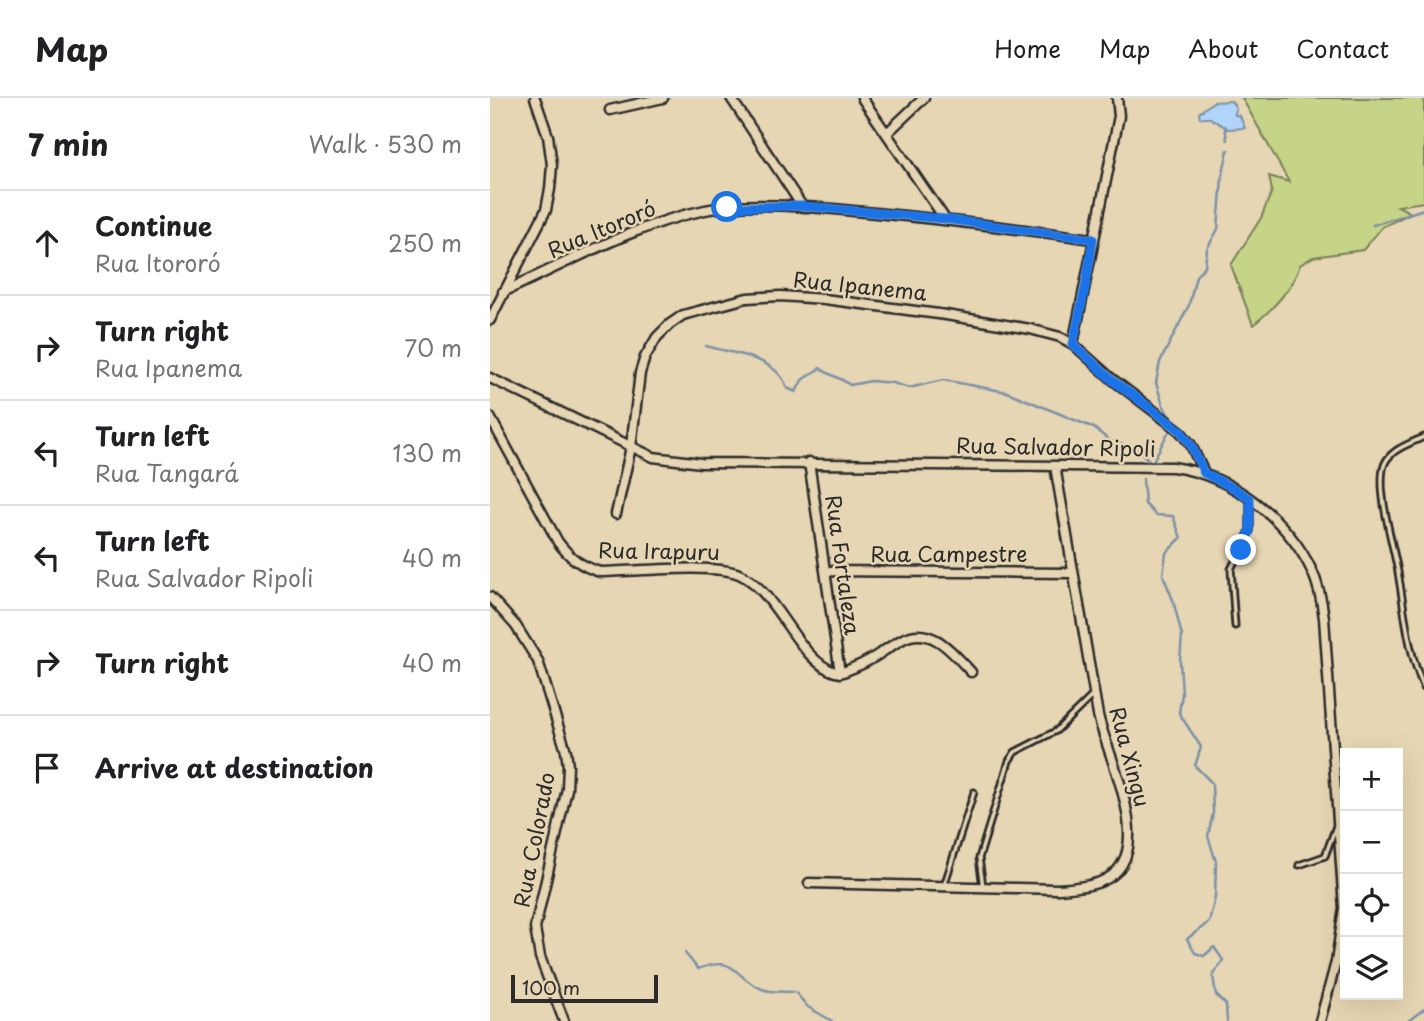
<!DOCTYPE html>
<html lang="en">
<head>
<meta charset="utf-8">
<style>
  body { margin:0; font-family:"Playpen Sans",sans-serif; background:#f6f6f6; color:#202124 }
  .controls { position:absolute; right:21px; bottom:21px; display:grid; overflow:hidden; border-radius:0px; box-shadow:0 7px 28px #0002 }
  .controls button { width:63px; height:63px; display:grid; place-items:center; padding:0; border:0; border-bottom:2px solid #e0e0e0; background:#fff; color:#202124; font:35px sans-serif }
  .scale { position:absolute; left:21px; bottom:18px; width:147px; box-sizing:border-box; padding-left:7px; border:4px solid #2b2b2b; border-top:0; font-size:19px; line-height:24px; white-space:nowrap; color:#2b2b2b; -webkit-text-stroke:5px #e7d6b3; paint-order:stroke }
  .stop { position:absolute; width:21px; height:21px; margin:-16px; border:5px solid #1a73e8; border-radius:50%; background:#fff }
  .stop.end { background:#1a73e8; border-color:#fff; box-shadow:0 2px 7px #0008 }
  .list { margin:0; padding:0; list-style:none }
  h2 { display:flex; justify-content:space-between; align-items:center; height:91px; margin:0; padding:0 28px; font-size:30px }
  h2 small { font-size:23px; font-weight:400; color:#757577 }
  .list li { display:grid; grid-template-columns:46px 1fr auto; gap:21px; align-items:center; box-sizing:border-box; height:105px; padding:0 28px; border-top:2px solid #e0e0e0 }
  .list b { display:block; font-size:26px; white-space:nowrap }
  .list p { margin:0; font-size:23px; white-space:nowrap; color:#757577 }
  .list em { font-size:23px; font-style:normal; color:#757577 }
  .icon { flex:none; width:38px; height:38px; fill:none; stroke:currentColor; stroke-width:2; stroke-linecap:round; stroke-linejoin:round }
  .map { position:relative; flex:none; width:934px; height:923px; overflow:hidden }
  header { display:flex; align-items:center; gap:42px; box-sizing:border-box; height:98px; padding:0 35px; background:#fff; border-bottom:2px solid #e0e0e0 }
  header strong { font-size:33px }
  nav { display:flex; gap:38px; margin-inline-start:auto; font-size:24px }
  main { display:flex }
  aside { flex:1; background:#fff }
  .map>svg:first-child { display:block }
</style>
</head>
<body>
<header>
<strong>Map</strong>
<nav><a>Home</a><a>Map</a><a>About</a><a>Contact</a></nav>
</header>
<main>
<aside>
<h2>7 min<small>Walk · 530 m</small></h2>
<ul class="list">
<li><svg class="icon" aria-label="ahead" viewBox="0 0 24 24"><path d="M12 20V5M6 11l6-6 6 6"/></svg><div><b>Continue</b><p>Rua Itororó</p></div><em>250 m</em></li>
<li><svg class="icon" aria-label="right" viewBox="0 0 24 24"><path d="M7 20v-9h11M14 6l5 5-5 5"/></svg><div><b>Turn right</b><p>Rua Ipanema</p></div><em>70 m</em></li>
<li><svg class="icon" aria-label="left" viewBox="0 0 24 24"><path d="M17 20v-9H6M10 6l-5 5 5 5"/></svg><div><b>Turn left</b><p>Rua Tangará</p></div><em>130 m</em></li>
<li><svg class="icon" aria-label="left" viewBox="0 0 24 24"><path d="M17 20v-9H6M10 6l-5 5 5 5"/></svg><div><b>Turn left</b><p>Rua Salvador Ripoli</p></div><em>40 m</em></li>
<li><svg class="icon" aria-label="right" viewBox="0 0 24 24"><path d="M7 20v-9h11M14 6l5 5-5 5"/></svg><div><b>Turn right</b></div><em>40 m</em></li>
<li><svg class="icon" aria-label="arrive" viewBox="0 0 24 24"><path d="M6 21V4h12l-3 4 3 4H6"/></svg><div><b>Arrive at destination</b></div></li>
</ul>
</aside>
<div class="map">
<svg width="934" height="923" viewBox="0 0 934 923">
  <rect width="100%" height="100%" fill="#e7d6b3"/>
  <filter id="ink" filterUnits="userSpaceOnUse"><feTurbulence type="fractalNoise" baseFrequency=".0143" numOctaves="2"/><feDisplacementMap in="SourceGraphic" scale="14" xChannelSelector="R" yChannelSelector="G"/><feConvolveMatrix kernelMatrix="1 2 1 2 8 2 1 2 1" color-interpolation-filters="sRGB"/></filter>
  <g filter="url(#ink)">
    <!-- green -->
    <path fill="#c6d488" stroke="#78805a" stroke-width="2" d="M752,0h182v104l-26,4 13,7 -29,14 -19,23 -50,7 -13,8c-7,23 -28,45 -47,60l-22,-60 30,-47 11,-27 -3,-15 20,6z"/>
    <!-- water -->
    <path fill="#b0d5f9" stroke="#7b91a7" stroke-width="2" d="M741,3l5,7 -1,7 5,1 5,12 -17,1 -18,-11h-10l-1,-5 14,-11z"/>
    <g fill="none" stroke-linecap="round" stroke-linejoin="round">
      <!-- stream -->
      <path stroke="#7b91a7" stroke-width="2.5" d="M735,28l2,14
        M883,127l51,-16
        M216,248c28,8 71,11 81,42l9,4 6,-12 18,-12c10,8 20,9 30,17l21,-4 22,2 16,5 34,-8 64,12 87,36 16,13 26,7 16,15 16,-30
        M681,321l-8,-14 -7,-22 4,-21 29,-57 7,-29 9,-10 2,-17 11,-20 4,-52 6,-27
        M653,381l2,25 11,11 17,1 8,22 -15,15 -3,22 10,25 9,36 -2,25 2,33 -3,19 22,34 -6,19 17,17 1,30 -5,23 8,26 -1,36 -6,24 -22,17 8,14 9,3 10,-9 9,13 -10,16 3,19 10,10 1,16
        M195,855l13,16c41,-15 33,8 64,20 9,4 23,2 33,3l13,15 24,14
        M918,923l16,-12"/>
      <defs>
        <path id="service" d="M934,339c-15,7 -37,13 -41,32 -5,27 10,75 15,103 7,40 9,78 26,116
          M745,528l-4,-57 19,-38v-30
          M809,767l26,-9 11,-30
          M454,788l30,-94
          M493,789l-4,-29 30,-97 6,-9 41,-21 38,-37"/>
        <path id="minor" d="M241,0l71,108
          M372,0l83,121
          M120,12l53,-12
          M397,35l37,-35
          M13,194c66,-30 131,-67 202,-82 42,-9 106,-3 149,1 80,7 159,17 238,28
          M0,222l56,-110 4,-21 2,-24 -4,-29 -13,-38
          M583,246l46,-228 -2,-18
          M0,280l163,79 48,6 472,4c58,8 114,51 139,104 7,15 10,31 12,47l20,290 -8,54 -16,59
          M0,319l68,125c12,16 23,24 42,30 32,0 112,-9 139,2 37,15 58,86 96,98 7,2 13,-2 20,-5 17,-6 30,-18 46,-27 30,-17 52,13 70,32
          M319,364l31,211
          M126,416l15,-67 9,-74 5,-16 12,-20 13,-13 13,-9 64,-17 33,-2 44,3 122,16 84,14 30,8 13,7 39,35 68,52 11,14 13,28
          M335,473l248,2
          M0,499l26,29 22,35 28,90 2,15 -1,23 -32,139 5,29 24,64
          M319,785l249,6c14,-1 29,-2 42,-7 62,-24 7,-125 -2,-167l-43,-249"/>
      </defs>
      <!-- service casing -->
      <use href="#service" stroke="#2b2b2b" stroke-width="9"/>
      <!-- minor casing -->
      <use href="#minor" stroke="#2b2b2b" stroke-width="13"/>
      <!-- service -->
      <use href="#service" stroke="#e7d6b3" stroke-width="3.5"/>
      <!-- minor -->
      <use href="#minor" stroke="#e7d6b3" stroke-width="8"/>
    </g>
  </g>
  <g fill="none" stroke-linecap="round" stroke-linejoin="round" filter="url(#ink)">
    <!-- route -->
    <path stroke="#1a73e8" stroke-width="9" d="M237,109l75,-1 143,13 148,20 -7,45 -13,60 39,36 68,50 11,15 13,28 31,16 15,10v32l-9,19"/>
  </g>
  <g text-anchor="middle" stroke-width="5" stroke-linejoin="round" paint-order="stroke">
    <!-- street labels -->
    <g font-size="21" fill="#2b2b2b" stroke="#e7d6b3">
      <text transform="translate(112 132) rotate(-23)" y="7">Rua Itororó</text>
      <text transform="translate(370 189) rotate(6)" y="7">Rua Ipanema</text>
      <text transform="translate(566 350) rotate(1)" y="7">Rua Salvador Ripoli</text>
      <text transform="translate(169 454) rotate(1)" y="7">Rua Irapuru</text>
      <text x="459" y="464">Rua Campestre</text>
      <text transform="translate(352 467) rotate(82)" y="7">Rua Fortaleza</text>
      <text transform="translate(639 659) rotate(75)" y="7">Rua Xingu</text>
      <text transform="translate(45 742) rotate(-79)" y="7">Rua Colorado</text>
    </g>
  </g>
</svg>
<div class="controls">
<button>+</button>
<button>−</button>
<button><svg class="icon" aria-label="locate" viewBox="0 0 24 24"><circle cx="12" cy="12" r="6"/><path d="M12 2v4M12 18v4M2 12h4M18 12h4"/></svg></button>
<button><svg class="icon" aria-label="layers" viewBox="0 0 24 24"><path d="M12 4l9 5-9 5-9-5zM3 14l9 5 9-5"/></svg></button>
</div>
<div class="scale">100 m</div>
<div class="stop" style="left:237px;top:109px"></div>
<div class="stop end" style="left:751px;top:452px"></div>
</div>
</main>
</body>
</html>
